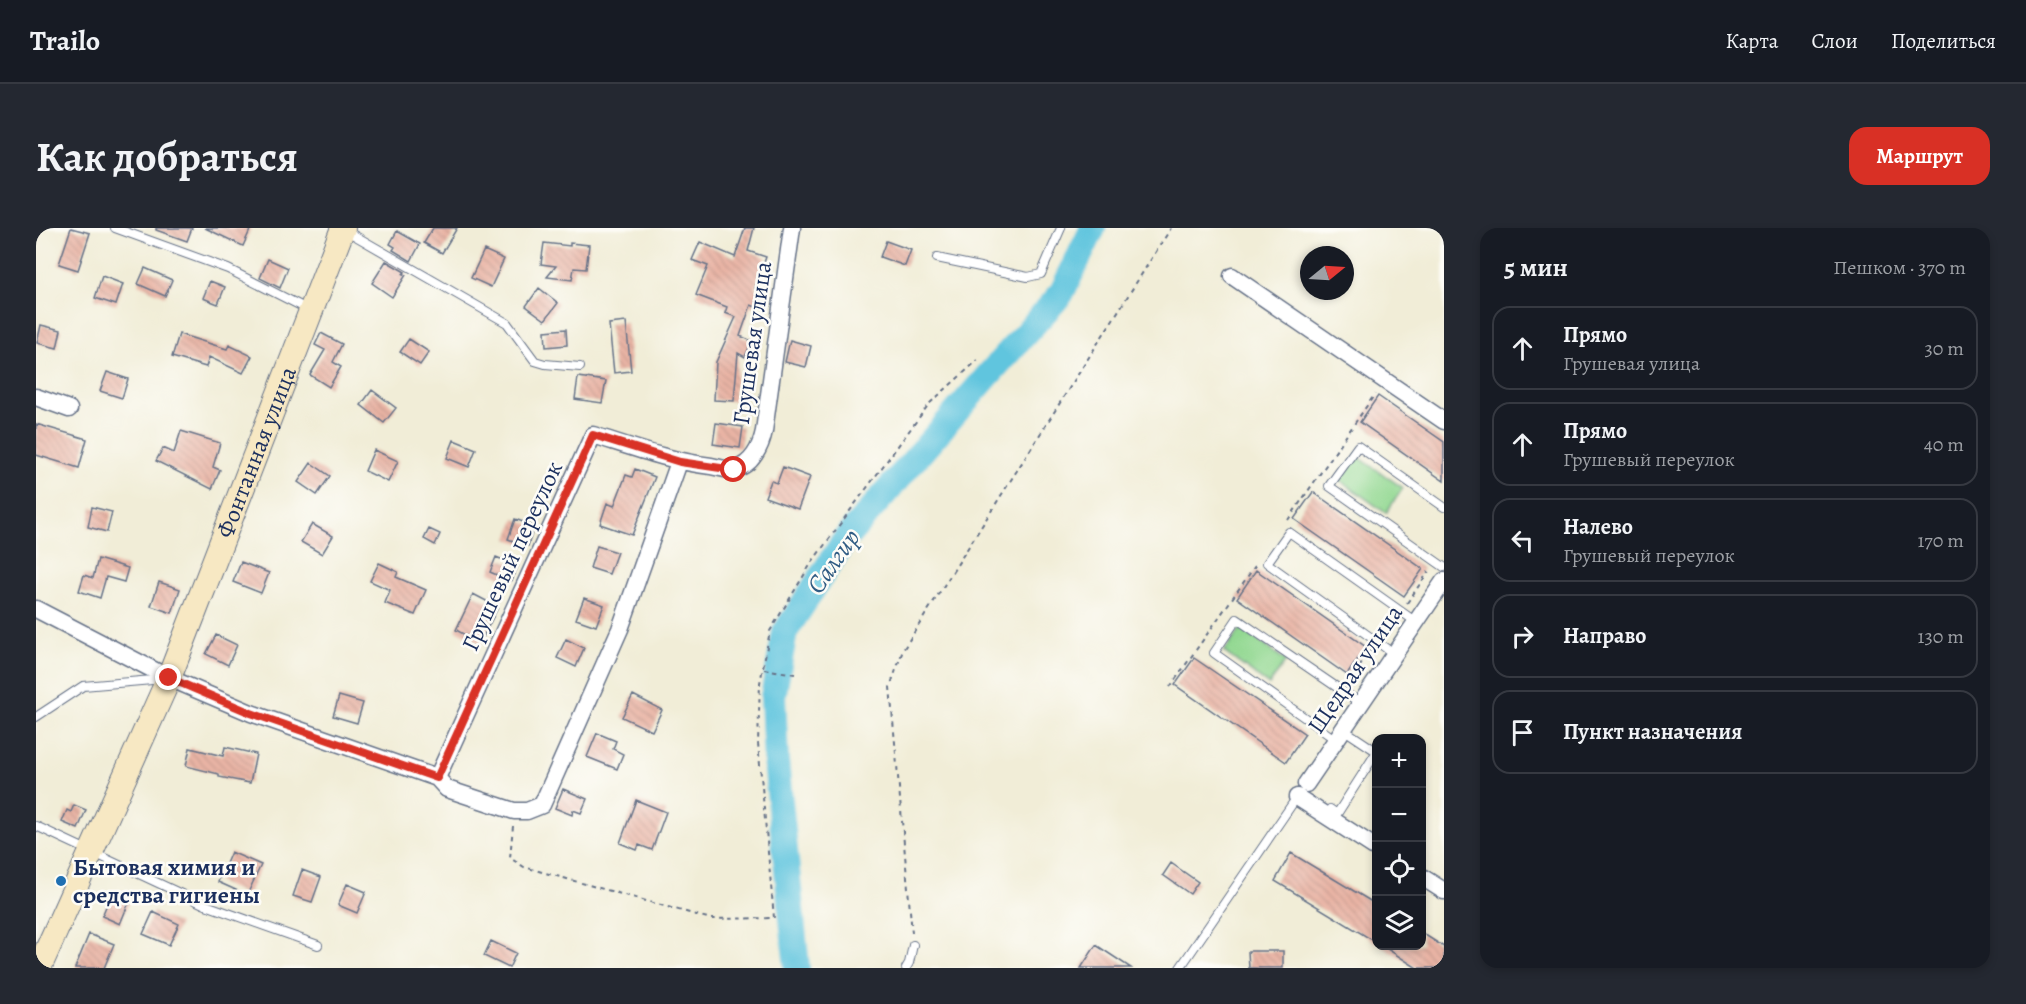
<!DOCTYPE html>
<html lang="ru">
<head>
<meta charset="utf-8">
<style>
  body { margin:0; font-family:Alegreya,serif; background:#242831; color:#f1f3f6 }
  .controls { position:absolute; right:18px; bottom:18px; display:grid; overflow:hidden; border-radius:12px; box-shadow:0 3px 9px #0003 }
  .controls button { width:54px; height:54px; display:grid; place-items:center; padding:0; border:0; border-bottom:2px solid #363941; background:#171b24; color:#f1f3f6; font:30px sans-serif }
  .compass { position:absolute; left:1264px; top:18px; width:54px; height:54px; border-radius:50%; background:#171b24; box-shadow:0 3px 9px #0003; rotate:72deg }
  .stop { position:absolute; width:18px; height:18px; margin:-14px; border:4px solid #d93025; border-radius:50%; background:#fff }
  .stop.end { background:#d93025; border-color:#fff; box-shadow:0 2px 6px #0008 }
  .list { margin:0; padding:0; list-style:none }
  h2 { display:flex; justify-content:space-between; align-items:center; height:78px; margin:0; padding:0 24px; font-size:26px }
  h2 small { font-size:20px; font-weight:400; color:#9ea1a6 }
  .list li { display:grid; grid-template-columns:39px 1fr auto; gap:18px; align-items:center; box-sizing:border-box; height:84px; margin:0 12px 12px; padding:0 12px; border:2px solid #363941; border-radius:18px }
  .list b { display:block; font-size:22px; white-space:nowrap }
  .list p { margin:0; font-size:20px; white-space:nowrap; color:#9ea1a6 }
  .list em { font-size:20px; font-style:normal; color:#9ea1a6 }
  .icon { flex:none; width:33px; height:33px; fill:none; stroke:currentColor; stroke-width:2; stroke-linecap:round; stroke-linejoin:round }
  .map { position:relative; flex:none; width:1408px; height:740px; overflow:hidden; border-radius:18px }
  header { display:flex; align-items:center; gap:36px; box-sizing:border-box; height:84px; padding:0 30px; background:#171b24; border-bottom:2px solid #363941 }
  header strong { font-size:28px }
  nav { display:flex; gap:33px; margin-inline-start:auto; font-size:21px }
  .intro { display:flex; align-items:center; justify-content:space-between; box-sizing:border-box; height:144px; padding:0 36px }
  h1 { margin:0; font-size:42px }
  .button { padding:15px 27px; border-radius:18px; background:#d93025; color:#fff; font-size:21px; font-weight:700 }
  main { display:flex; gap:36px; padding:0 36px }
  aside { flex:1; background:#171b24; border-radius:18px; box-shadow:0 3px 9px #0003 }
  .map>svg:first-child { display:block }
</style>
</head>
<body>
<header>
<strong>Trailo</strong>
<nav><a>Карта</a><a>Слои</a><a>Поделиться</a></nav>
</header>
<div class="intro"><h1>Как добраться</h1><a class="button">Маршрут</a></div>
<main>
<div class="map">
<svg width="1408" height="740" viewBox="0 0 1408 740">
  <defs>
    <pattern id="building-back-hatch" width="6" height="6" patternUnits="userSpaceOnUse" patternTransform="scale(1.5)"><rect width="6" height="6" fill="#e9b4a4"/><path d="M-1 5l2 2M0 0l6 6M5-1l2 2" fill="none" stroke="#c79b90"/></pattern>
  </defs>
  <rect width="100%" height="100%" fill="#fdfcf7"/>
  <filter id="ink" filterUnits="userSpaceOnUse"><feTurbulence type="fractalNoise" baseFrequency=".0167" numOctaves="2"/><feDisplacementMap in="SourceGraphic" scale="12" xChannelSelector="R" yChannelSelector="G"/><feConvolveMatrix kernelMatrix="1 2 1 2 8 2 1 2 1" color-interpolation-filters="sRGB"/></filter>
  <filter id="wash" filterUnits="userSpaceOnUse"><feTurbulence type="fractalNoise" baseFrequency=".008" numOctaves="4" result="noise"/><feDisplacementMap in="SourceGraphic" scale="24" xChannelSelector="R" yChannelSelector="G"/><feGaussianBlur stdDeviation="1.35" result="paint"/><feColorMatrix in="noise" values="0 0 0 0 0 0 0 0 0 0 0 0 0 0 0 0 0 1.4 0 .05"/><feComposite in="paint" operator="in"/></filter>
  <g filter="url(#wash)">
    <rect width="100%" height="100%" fill="#f1edd7"/>
    <!-- park -->
    <path fill="#92d891" stroke="#568478" stroke-width="1.5" d="M1321,228l46,32 -17,25 -46,-33z
      M1205,400l45,33 -17,24 -45,-33z"/>
    <g fill="none" stroke-linecap="round" stroke-linejoin="round">
      <!-- river -->
      <path stroke="#60c5de" stroke-width="26" d="M761,740l-21,-207 -3,-64 12,-65 61,-94 152,-174 63,-70 32,-66"/>
    </g>
    <g id="blocks">
      <!-- building -->
      <path fill="url(#building-back-hatch)" d="M35,0l19,5 -12,37 -19,-6z
        M120,0h36l-5,13 -31,-11z
        M169,0h46l-8,18z
        M397,0h24l-15,25 -18,-10z
        M709,0h9l-6,23 18,6 -11,31 7,3 -6,16 -5,-2 -11,31 12,5 -7,16 -7,-4 -4,48 -20,-1 2,-38 20,-45 -11,-4 2,-6 -31,-12 12,-29 -16,-6 8,-18 35,15z
        M361,3l23,13 -9,17 -18,-11 2,-3 -5,-3z
        M850,13l25,9 -6,16 -25,-9z
        M508,15l26,3v-3l19,2 -3,24 -12,-1 -2,12 -25,-3 9,-11 -15,-2z
        M448,22l20,9 -13,28 -20,-9z
        M232,31l20,9 -8,20 -20,-10z
        M350,33l19,11 -2,2 3,1 -14,22 -20,-14z
        M109,40l27,12 -7,16 -27,-12z
        M66,48l21,8 -7,21 -21,-7z
        M174,53l15,6 -7,17 -15,-6z
        M503,60l19,15 -13,17 -19,-14z
        M590,94l5,49 -17,2 -5,-49z
        M5,97l20,5 -4,18 -20,-5z
        M530,101l1,16 -21,2 -1,-16z
        M285,105l21,11 -9,18 8,5 -12,20 -19,-12 15,-25 -10,-5z
        M143,106l48,15 2,-4 23,11 -9,17 -34,-16 -3,10 -34,-10z
        M373,111l20,13 -9,13 -20,-13z
        M754,112l21,6 -5,21 -21,-5z
        M71,144l21,7 -6,19 -22,-7z
        M542,149l28,4 -4,22 -27,-4z
        M336,162l24,18 -12,15 -23,-18z
        M1342,168l66,46v39l-84,-59z
        M680,195l27,4 -3,21 -27,-4z
        M0,196l51,15 -8,29 -43,-13z
        M145,203l39,12 -7,24 7,3 -8,19 -56,-28 7,-13 11,5z
        M418,212l22,9 -7,18 -22,-9z
        M338,222l24,11 -10,21 -23,-11z
        M275,235l19,13 -13,19 -19,-13z
        M747,239l27,10 -12,32 -33,-12 6,-16 6,2z
        M599,241l20,8 -23,58 -32,-11 7,-21 7,3 12,-31 6,2z
        M1277,264l110,77 -19,27 -110,-77z
        M56,279l20,5 -5,20 -19,-5z
        M479,291l19,7 -6,20 -20,-7z
        M276,296l21,12 -11,18 -21,-12z
        M393,301l11,5 -5,11 -11,-6z
        M561,318l20,6 -8,22 -19,-6z
        M460,329l22,9 -7,15 -21,-9z
        M62,331l30,9 -4,14 -18,-5 -6,21 -21,-7 5,-16 9,3z
        M205,334l28,11 -8,20 -28,-11z
        M343,335l19,9 -2,5 30,13 -11,25 -30,-12 5,-13 -20,-9z
        M1220,342l110,77 -19,28 -110,-77z
        M123,354l21,7 -8,24 -21,-7z
        M437,366l25,13 -18,36 -24,-13z
        M548,370l20,7 -8,21 -20,-7z
        M180,407l21,10 -9,20 -22,-11z
        M530,411l18,9 -8,19 -19,-9z
        M1158,430l111,76 -19,28 -111,-77z
        M597,467l29,15 -10,21 -30,-14z
        M303,468l24,7 -6,20 -24,-7z
        M561,505l19,8 -3,8 10,5 -6,15 -30,-12z
        M189,519l31,7 -6,29 -31,-6v-3l-33,-8 4,-18 33,8z
        M527,561l24,10 -6,14 -8,-3 -1,5 -17,-7z
        M600,572l30,12 -14,38 -13,-5 -2,5 -17,-7z
        M38,577l12,5 -8,19 -16,-7 5,-12 4,2z
        M195,624l30,13 -14,30 -29,-13z
        M1255,625l86,52v38l-102,-62z
        M1135,635l27,19 -8,12 -27,-19z
        M266,642l19,7 -9,25 -19,-6z
        M311,656l19,8 -9,21 -19,-8z
        M76,664l18,8 -10,24 -18,-8z
        M117,684l26,12 -10,21 -26,-11z
        M1386,705l22,14v21h-27l-36,-23h41z
        M53,706l25,10 -10,24h-29z
        M455,713l25,12 -7,15 -25,-12z
        M1060,717l35,23h-50z
        M1212,723h35v17h-34z"/>
    </g>
  </g>
  <g filter="url(#ink)">
    <use href="#blocks" fill-opacity="0" stroke="#667288" stroke-width="1.5"/>
    <g fill="none" stroke-linecap="round" stroke-linejoin="round">
      <defs>
        <path id="service" d="M79,0l113,41 81,41
          M309,2l162,93 28,38 10,3 35,3
          M901,30l91,19 13,-3 20,-46
          M1408,279l-86,-61 -29,40 115,81
          M1358,426l-127,-91 22,-31 127,90
          M0,489l47,-31 81,-7
          M1307,501l33,22
          M1300,512l-122,-87 23,-34 123,84
          M1294,581l7,5 39,-61
          M0,598l167,78 115,41
          M870,740l3,-5 4,-18
          M1144,740l117,-171"/>
        <path id="minor" d="M1196,48l212,145
          M0,169l33,12
          M0,381l133,69 82,35 186,65 10,11 67,22h13l15,-6 78,-176 59,-167
          M401,550l156,-343c39,12 77,26 118,31 7,1 16,5 23,3 18,-3 27,-23 30,-38l28,-203
          M1270,556l138,-203
          M1261,569l79,51
          M1386,649l22,14"/>
        <g id="secondary">
          <path id="s1" d="M3,740l130,-290 174,-450"/>
        </g>
      </defs>
      <!-- service casing -->
      <use href="#service" stroke="#667288" stroke-width="10"/>
      <!-- minor casing -->
      <use href="#minor" stroke="#667288" stroke-width="19"/>
      <!-- secondary casing -->
      <use href="#secondary" stroke="#667288" stroke-width="26"/>
      <!-- path -->
      <path stroke="#667288" stroke-width="2" stroke-dasharray="4.5 4.5" stroke-linecap="butt" d="M1252,292l87,-126
        M1371,375l22,-32
        M728,441l31,5
        M1313,454l22,-32
        M1134,459l85,-121
        M477,598l-3,32 14,9 187,52 63,-1 -16,-175 2,-60 10,-52 42,-69 117,-158 49,-44
        M876,705l-22,-246 13,-37 268,-422"/>
      <!-- service -->
      <use href="#service" stroke="#fff" stroke-width="8"/>
      <!-- minor -->
      <use href="#minor" stroke="#fff" stroke-width="16"/>
      <!-- secondary -->
      <use href="#secondary" stroke="#f7e8c3" stroke-width="24"/>
    </g>
  </g>
  <g fill="none" stroke-linecap="round" stroke-linejoin="round" filter="url(#ink)">
    <!-- route -->
    <path stroke="#d93025" stroke-width="8" d="M133,450l82,35 186,65 156,-343 87,27 54,8"/>
  </g>
  <!-- markers -->
  <circle fill="#1f6fb2" stroke="#fdfcf7" stroke-width="2" cx="25" cy="653" r="6"/>
  <g text-anchor="middle" stroke-width="5" stroke-linejoin="round" paint-order="stroke">
    <!-- street labels -->
    <g font-size="24" fill="#1b2f5e" stroke="#fdfcf7">
      <text transform="translate(716 115) rotate(-82)" y="8">Грушевая улица</text>
      <text dy="8" stroke="none"><textPath href="#s1" startOffset="560">Фонтанная улица</textPath></text>
      <text transform="translate(476 328) rotate(-65)" y="8">Грушевый переулок</text>
      <text transform="translate(1319 441) rotate(-56)" y="8">Щедрая улица</text>
    </g>
    <!-- poi labels -->
    <g font-size="24" font-weight="bold" fill="#1b2f5e" stroke="#fdfcf7" text-anchor="start">
      <text x="37" y="647">Бытовая химия и<tspan x="37" dy="28">средства гигиены</tspan></text>
    </g>
    <!-- water labels -->
    <g font-size="26" font-style="italic" fill="#305c84" stroke="#fdfcf7">
      <text transform="translate(797 333) rotate(-55)" y="9">Салгир</text>
    </g>
  </g>
</svg>
<div class="controls">
<button>+</button>
<button>−</button>
<button><svg class="icon" aria-label="locate" viewBox="0 0 24 24"><circle cx="12" cy="12" r="6"/><path d="M12 2v4M12 18v4M2 12h4M18 12h4"/></svg></button>
<button><svg class="icon" aria-label="layers" viewBox="0 0 24 24"><path d="M12 4l9 5-9 5-9-5zM3 14l9 5 9-5"/></svg></button>
</div>
<svg class="compass" viewBox="-18 -18 36 36"><path d="M0-13l5 13h-10z" fill="#e53935"/><path d="M0 13l5-13h-10z" fill="#9ea1a6"/></svg>
<div class="stop" style="left:698px;top:242px"></div>
<div class="stop end" style="left:133px;top:450px"></div>
</div>
<aside>
<h2>5 мин<small>Пешком · 370 m</small></h2>
<ul class="list">
<li><svg class="icon" aria-label="ahead" viewBox="0 0 24 24"><path d="M12 20V5M6 11l6-6 6 6"/></svg><div><b>Прямо</b><p>Грушевая улица</p></div><em>30 m</em></li>
<li><svg class="icon" aria-label="ahead" viewBox="0 0 24 24"><path d="M12 20V5M6 11l6-6 6 6"/></svg><div><b>Прямо</b><p>Грушевый переулок</p></div><em>40 m</em></li>
<li><svg class="icon" aria-label="left" viewBox="0 0 24 24"><path d="M17 20v-9H6M10 6l-5 5 5 5"/></svg><div><b>Налево</b><p>Грушевый переулок</p></div><em>170 m</em></li>
<li><svg class="icon" aria-label="right" viewBox="0 0 24 24"><path d="M7 20v-9h11M14 6l5 5-5 5"/></svg><div><b>Направо</b></div><em>130 m</em></li>
<li><svg class="icon" aria-label="arrive" viewBox="0 0 24 24"><path d="M6 21V4h12l-3 4 3 4H6"/></svg><div><b>Пункт назначения</b></div></li>
</ul>
</aside>
</main>
</body>
</html>
